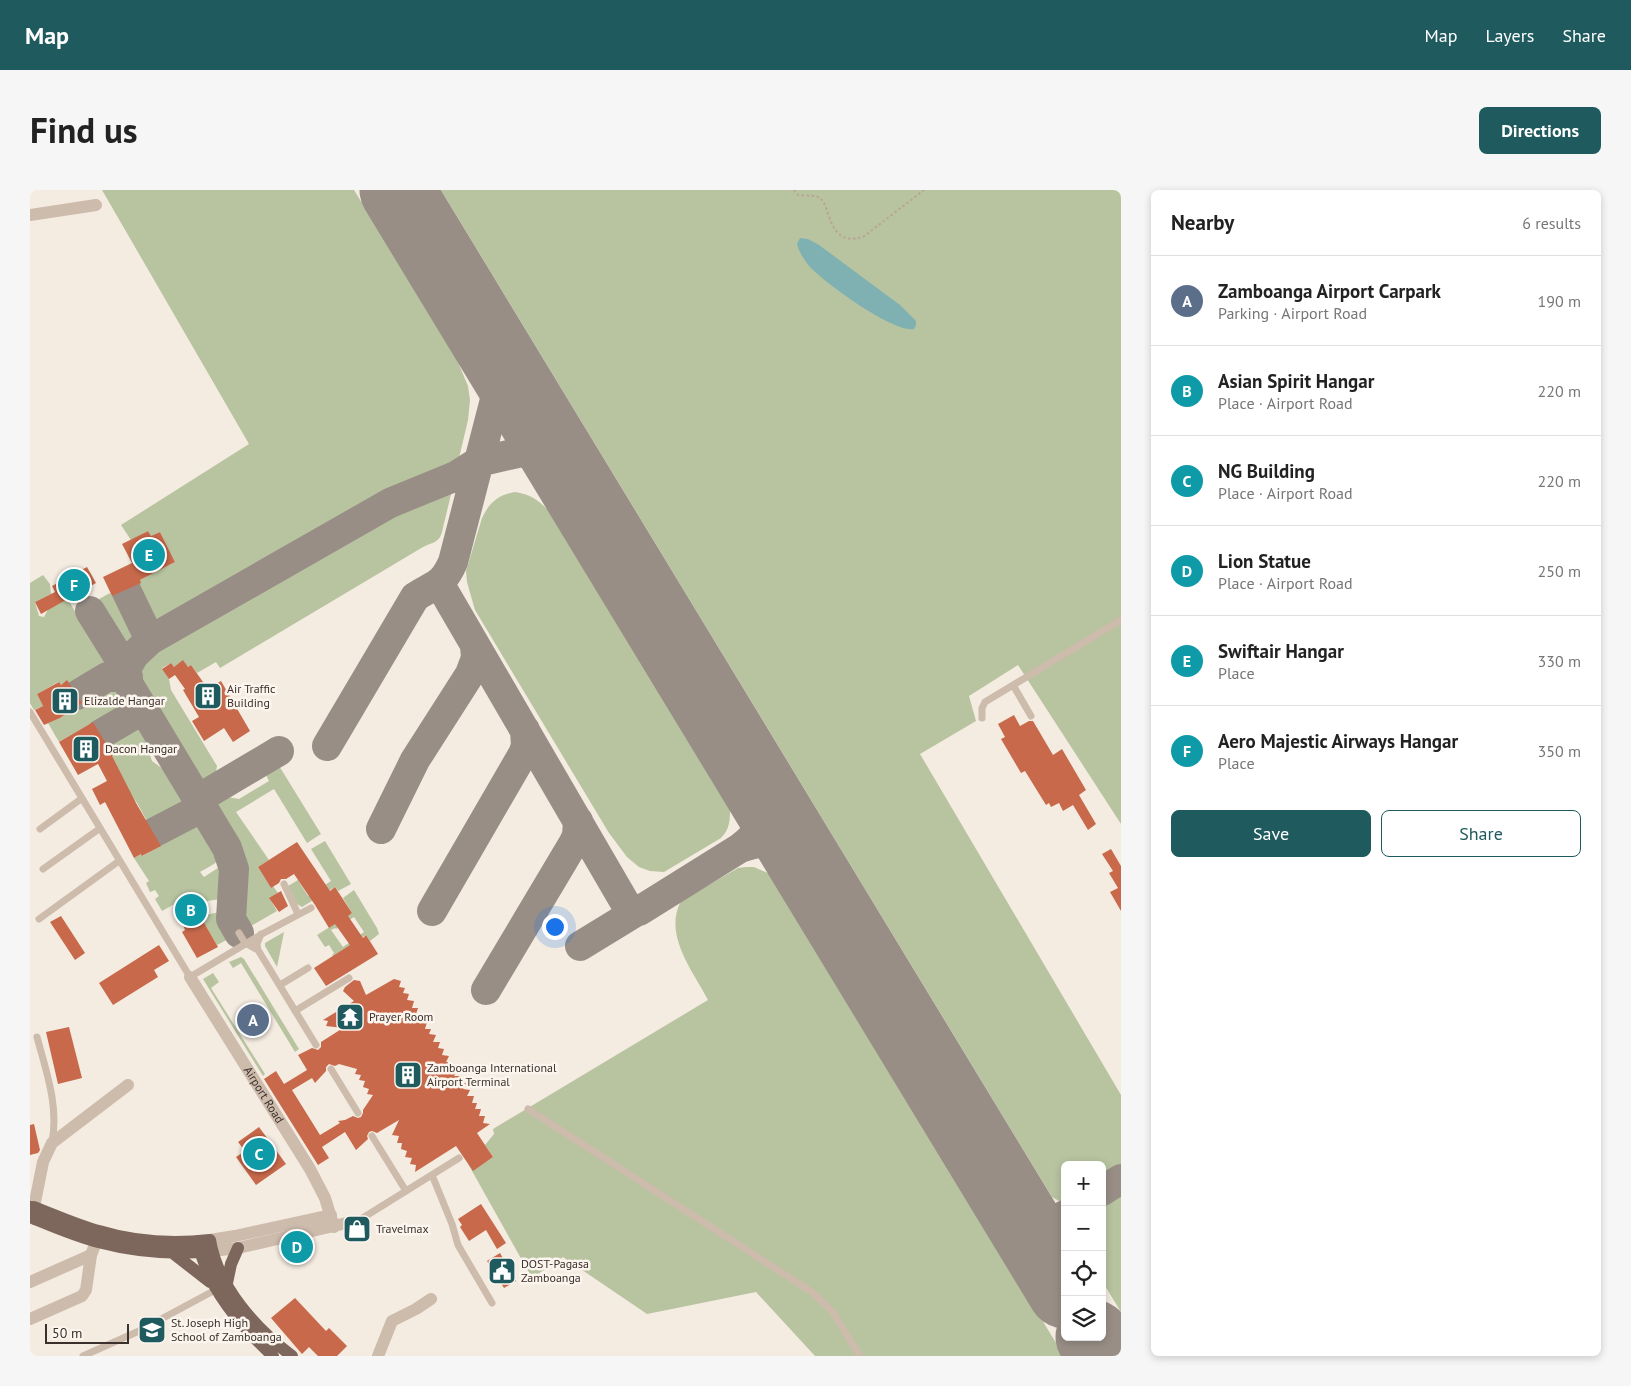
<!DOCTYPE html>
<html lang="en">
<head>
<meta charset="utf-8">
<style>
  body { margin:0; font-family:"PT Sans",sans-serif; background:#f6f6f6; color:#222 }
  .controls { position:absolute; right:15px; bottom:15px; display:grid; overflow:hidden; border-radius:8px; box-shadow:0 2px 8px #0003 }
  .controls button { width:45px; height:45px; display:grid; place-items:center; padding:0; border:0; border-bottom:1px solid #e0e0e0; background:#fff; color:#222; font:25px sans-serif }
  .scale { position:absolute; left:15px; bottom:12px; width:84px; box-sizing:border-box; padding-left:5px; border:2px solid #3b302b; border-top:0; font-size:14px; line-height:18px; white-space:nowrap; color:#3b302b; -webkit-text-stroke:4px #fbf5ee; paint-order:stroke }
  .you { position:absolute; left:524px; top:736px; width:18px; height:18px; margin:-12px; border:4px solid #fff; border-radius:50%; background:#1a73e8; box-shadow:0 0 0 8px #1a73e833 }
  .badge { display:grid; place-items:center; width:32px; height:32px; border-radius:50%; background:#1f5a5e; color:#fff; font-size:16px; font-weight:700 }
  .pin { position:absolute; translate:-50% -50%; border:2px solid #fff; box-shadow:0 1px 5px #0006 }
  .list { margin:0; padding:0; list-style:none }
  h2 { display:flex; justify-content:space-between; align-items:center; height:65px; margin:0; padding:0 20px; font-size:21px }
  h2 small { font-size:16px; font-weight:400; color:#767676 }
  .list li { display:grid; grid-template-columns:32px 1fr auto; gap:15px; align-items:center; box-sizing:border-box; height:90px; padding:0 20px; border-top:1px solid #e0e0e0 }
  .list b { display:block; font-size:19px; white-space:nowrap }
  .list p { margin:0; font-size:16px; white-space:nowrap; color:#767676 }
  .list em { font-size:16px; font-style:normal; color:#767676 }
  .actions { display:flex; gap:10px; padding:15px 20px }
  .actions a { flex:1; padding:11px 0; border:1px solid #1f5a5e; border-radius:8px; text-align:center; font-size:18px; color:#1f5a5e }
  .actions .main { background:#1f5a5e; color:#fff }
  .icon { flex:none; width:28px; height:28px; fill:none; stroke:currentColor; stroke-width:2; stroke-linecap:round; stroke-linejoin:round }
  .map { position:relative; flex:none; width:1091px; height:1166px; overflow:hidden; border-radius:8px }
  header { display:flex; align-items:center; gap:30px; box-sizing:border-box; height:70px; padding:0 25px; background:#1f5a5e; color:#fff }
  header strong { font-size:24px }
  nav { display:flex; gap:28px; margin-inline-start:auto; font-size:18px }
  .intro { display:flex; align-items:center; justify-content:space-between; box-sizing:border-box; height:120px; padding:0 30px }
  h1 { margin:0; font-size:35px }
  .button { padding:12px 22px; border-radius:8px; background:#1f5a5e; color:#fff; font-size:18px; font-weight:700 }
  main { display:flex; gap:30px; padding:0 30px }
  aside { flex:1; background:#fff; border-radius:8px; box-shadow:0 2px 8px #0003 }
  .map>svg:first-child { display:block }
</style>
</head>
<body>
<header>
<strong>Map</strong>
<nav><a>Map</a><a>Layers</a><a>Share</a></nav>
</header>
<div class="intro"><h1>Find us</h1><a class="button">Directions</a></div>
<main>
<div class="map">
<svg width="1091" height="1166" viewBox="0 0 1091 1166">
  <rect width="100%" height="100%" fill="#f4ebe1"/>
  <!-- green -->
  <path fill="#b8c4a0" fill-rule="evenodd" d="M72,0h252l101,165 13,31 2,14 -2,20 -9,38 -10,11 -11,8 -39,16 -16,8 -220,125 -9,-1 -6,-6 -15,-33 7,-6 35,-18 -15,-30 -9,4 -3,-5 -17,9 -10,-15 128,-81z
    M411,0h680v634l-103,-159 -49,31 7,25 -56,33 201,341v73l-19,12v-15h-37v36h-6l-7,-4z
    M417,296l3,1 2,3 -10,42c-3,11 -9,10 -19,15l-203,121 -4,-6 -19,11 -6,-8 -3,2 -5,-6 -9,6 -3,-4 -9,5 7,11 2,11 46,76 -3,18 -7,4 -8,-2 -64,-103c-1,-15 5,-24 16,-34l237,-139 26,-13z
    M485,302c15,2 23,8 34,19l181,296c0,13 0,22 -9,31l-57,34 -14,-1 -11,-4 -12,-10 -18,-24 -134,-223 -8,-28 -1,-11 16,-53c7,-15 16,-23 33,-26z
    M13,385l7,9 1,10 -16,8 4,14 5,1 7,-13 17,-5 10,18 8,-4 34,54 -2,4 -11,2 -32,19 -8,-11 -6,4 -3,-3 -21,12 6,12 -9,4 -4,-7v-120z
    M92,402c5,10 22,37 15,47 -5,7 -10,12 -12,21l-31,-51 8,-5 -3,-5 11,-6 2,3z
    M84,492c9,4 20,18 17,28l-33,19 -5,-7 -34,20 -11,-19 12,-5 22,-15 -2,-4 25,-16z
    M104,530l7,2 10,16 1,8 -2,9 2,6 25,18 13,20 -2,11 -36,20 -15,-27 -33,-43 9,-5 -10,-17z
    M240,573l6,1 5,5 40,65 -14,9 -33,-54 -38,23 33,48 -11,7 13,21 2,-2 5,7 -8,6 7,12 -33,19c-3,-4 -7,-9 -8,-13 -3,-20 8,-41 2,-62 -4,-13 -31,-44 -27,-55 2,-5 8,-7 12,-10l4,7 12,2 30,-18 -7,-14z
    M159,629c5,0 8,1 12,3 5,4 21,27 20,33 -1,8 -15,13 -21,17l4,5 17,-11h6c3,10 3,27 -6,33l-28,4 -2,-3 -9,5 -2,-4 -18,10 -7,-12 4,-3 -4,-6 -5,2 -4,-9 3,-2 -15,-23 7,-4 2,2 17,-10 -5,-10z
    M295,651l26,43 -13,7 -3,-4 -33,20 -5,-3 -9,-18 10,-6 10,16 23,-15 -20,-32z
    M716,677h8l16,7 294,482h-249l-59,-64 -109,22 -84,-57 -31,21 -65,-116 6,8 20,-13 -8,-12 9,-11 -1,-5 215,-129c-15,-29 -45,-65 -27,-99l57,-33z
    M324,700l23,38 2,6 -9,7 -4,-6 -33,21 -1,-1 2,-2 -5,-8 -4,2 -8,-12 35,-22 -9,-15zM324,727l10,15 -21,15 -12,-17 4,-2 1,1z
    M190,722l6,1v7l8,16 -17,9 -17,-29z
    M254,742l-7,35 -12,-21v-3z
    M211,767l3,2 55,90 -4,3 -54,-89 -8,5 -4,-6z
    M183,783l6,9 -8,6 54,86 -2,2 -60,-97z
    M1091,1001v121l-19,-31v-78z"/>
  <!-- water -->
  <path fill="#7fb0b2" d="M770,48l8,1 11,6 81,60 16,16v4l-2,4c-21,4 -89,-46 -104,-62 -6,-7 -11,-15 -13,-23z"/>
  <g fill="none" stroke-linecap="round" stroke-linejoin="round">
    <!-- taxiway -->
    <path stroke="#988e86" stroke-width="30" d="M409,393l192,330 8,-2 101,-63c21,-16 26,-27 24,-54
      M96,400l24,50
      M60,421l36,58
      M47,505l30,-18h21
      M71,544l43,-25
      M297,556l88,-149c19,-13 27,-10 38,-35l45,-174 3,-27
      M168,609l81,-48
      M351,639l34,-69 55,-86 6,-16 -1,-13
      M123,643l50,-26
      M710,658c31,-10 41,-8 65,14
      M402,721l91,-157 3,-8 -1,-16
      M209,743l-8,-14 3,-50 -7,-21 -98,-163 -3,-16 8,-14 16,-15 240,-137 66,-27 22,-14 44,-10 13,-1 13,2 14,8
      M550,756l54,-33
      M456,800l87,-146 4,-8 1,-15
      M1072,1001l19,-12
      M1002,1046l33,-21"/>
    <!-- runway -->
    <path stroke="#988e86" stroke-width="75" d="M367,0l668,1101
      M1063,1147l11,19"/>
  </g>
  <!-- building -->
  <path fill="#c8694b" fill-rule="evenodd" d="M118,341l3,5 9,-4 15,30 -35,18 1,3 -29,13 -9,-19 29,-14 -10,-19z
    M57,377l9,16 -55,31 -6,-12 20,-10 -3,-6z
    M153,470l5,7 3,-2 17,24 13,-8 29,50 -17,11 -9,-14 -20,13 -12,-20 7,-4 -16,-27 2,-1 -10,-14 -6,4 -7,-10 9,-6 3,4z
    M37,490l15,23 -22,15 -16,7 -9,-15 8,-4 -6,-12 22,-12 2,3z
    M984,525l6,11 9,-5h4l20,34 9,-6 24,41 -7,5 17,29 -8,6 -15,-25 -10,6 -4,-8 -8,4 -2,-4 -3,2 -21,-34 -4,2 -20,-34 4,-2 -7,-13z
    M63,532l20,33 -1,1 24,47 25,43 -19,10 -1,-2 -7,4 -29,-56 -5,3 -8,-16 15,-8 -9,-17 -20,11 -19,-33z
    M267,652l33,49 5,-4 17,26 -4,3 15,22 3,-3 12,19 -52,32 -12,-18 36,-23 -15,-21 -6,4 -14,-23 -21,-31 -8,5h-5l-2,4 -8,5 -13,-21z
    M1081,659l10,17v45l-11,-19 8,-4 -9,-15 4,-2 -11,-17z
    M251,701l7,15 -9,6 -10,-14z
    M161,710l27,47 -21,11 -15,-26 3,-2 -2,-5 8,-4 -9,-16z
    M31,726l24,37 -10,7 -25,-38z
    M129,755l10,16 -15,9 4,7 -45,28 -14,-22z
    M364,789l7,2 -2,6 6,1 -2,5 6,1 -2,6 7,1 -2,7h6l-2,6 7,1 -3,6 7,1 -2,7h6l-2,5 7,1 -3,7h7l-2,6 6,1 -2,6 7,1 -3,6h7l-3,6 7,1 -3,7h7l-2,7h7l-3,6 7,1 -3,6h7l-2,7h5l-2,6h6l-2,7h6l-2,7 7,1 -13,9 16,24 -20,14 -17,-25 -41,26 1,-7 -6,-1 2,-6 -7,-1 2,-6 -6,-2 1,-6h-5l2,-7 -7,-1 7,-15 -22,13 -5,-2 -3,1 -2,4 1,3 -12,11 -11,-18 -23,15 7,11 -11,7 -54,-86 12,-8 8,13 23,-14 -9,-15 14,-7 6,2 3,-3v-5l22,-14 -17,-2 2,-5 -5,-1 31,-19 -11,-10 2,-4 9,-7 6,1 6,14zM299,874l6,2 4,-2 18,5 -2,5 6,1 -2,5 6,1 -2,6 6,2 -2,5 6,1 -10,15v3l-2,4 -3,1 -5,-2 -8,4 -7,1 2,2 -20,12 -28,-45 20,-12 3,5 11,-12v-4z
    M39,837l13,51 -24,6 -12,-52z
    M4,934l6,26 -2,3 -8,2v-30z
    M229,937l27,37 -30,21 -20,-28 9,-6 -7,-9z
    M451,1014l25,39 -9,6 -11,-19 -17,11 -9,-14 2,-2 -4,-6z
    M470,1063l16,28 -12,7 -17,-27z
    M265,1108l31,33 3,-3 18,18 -10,10h-19l-9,-9 -7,7 -31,-36z"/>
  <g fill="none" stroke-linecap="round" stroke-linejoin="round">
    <!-- path -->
    <path stroke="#b9a596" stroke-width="2" stroke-dasharray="2.5 2.5" stroke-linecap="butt" d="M764,0l4,5c6,1 14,0 20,2 14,5 7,51 45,40l61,-47"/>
    <!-- service -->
    <path stroke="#cdbbac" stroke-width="7" d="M983,495l18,31
      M0,522l160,265 72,-43 49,-26
      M952,528v-10l3,-6 136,-82
      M10,639l41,-30
      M13,679l56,-40
      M254,694l14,30
      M9,729l80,-58
      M209,743l6,10 13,7
      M231,744l-4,10 1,6 58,95
      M250,795l28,-17
      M265,821l54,-33
      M7,847c9,34 22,69 15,105
      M301,879l27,44
      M498,919l284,183 20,19 28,45
      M342,946l34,55
      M402,985l20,49 6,21 34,58
      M331,1029l98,-61
      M53,1166l56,-25 78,-42"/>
    <!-- minor -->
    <g stroke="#cdbbac" stroke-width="12">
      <path d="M0,25l66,-10"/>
      <path id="s1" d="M160,787l120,192 15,29 9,29"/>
      <path d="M0,1027l4,-10 9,-45 9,-19 76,-58"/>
      <path d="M180,1050l25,-4 96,-21"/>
      <path d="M182,1061l26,-3 113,-26"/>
      <path d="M0,1092l61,-27"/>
      <path d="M0,1129l52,-23 4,-6 5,-35 5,-13"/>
      <path d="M348,1166l14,-35 24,-12 15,-10"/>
    </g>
    <!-- primary -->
    <path stroke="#7d675c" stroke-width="12" d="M0,1017h4c21,8 43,18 65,24 36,11 74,13 111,9 8,47 45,88 82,116
      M0,1027c22,9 45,19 68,25 38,10 75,13 114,9
      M169,1055c9,44 42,81 74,111
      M144,1064l36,28
      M197,1093l4,-19 7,-16"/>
  </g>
  <!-- icons -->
  <defs>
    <symbol id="building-square" viewBox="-11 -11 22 22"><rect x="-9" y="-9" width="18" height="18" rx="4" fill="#1f5a5e" stroke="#fbf5ee"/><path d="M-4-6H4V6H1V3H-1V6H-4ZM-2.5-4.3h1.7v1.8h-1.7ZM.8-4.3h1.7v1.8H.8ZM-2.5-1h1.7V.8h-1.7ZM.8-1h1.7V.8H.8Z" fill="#fff"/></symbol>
    <symbol id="temple-square" viewBox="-11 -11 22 22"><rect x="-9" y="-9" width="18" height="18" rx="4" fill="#1f5a5e" stroke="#fbf5ee"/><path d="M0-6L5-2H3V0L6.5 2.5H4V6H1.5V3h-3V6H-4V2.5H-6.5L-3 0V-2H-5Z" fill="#fff"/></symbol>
    <symbol id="shop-square" viewBox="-11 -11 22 22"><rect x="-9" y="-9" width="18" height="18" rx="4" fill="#1f5a5e" stroke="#fbf5ee"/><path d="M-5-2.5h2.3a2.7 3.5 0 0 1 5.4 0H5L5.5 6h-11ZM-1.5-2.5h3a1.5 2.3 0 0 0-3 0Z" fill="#fff"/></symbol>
    <symbol id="civic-square" viewBox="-11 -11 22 22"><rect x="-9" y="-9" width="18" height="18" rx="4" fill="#1f5a5e" stroke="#fbf5ee"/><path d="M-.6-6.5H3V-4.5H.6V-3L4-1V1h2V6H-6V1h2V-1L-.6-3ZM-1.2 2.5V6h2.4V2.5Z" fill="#fff"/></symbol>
    <symbol id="school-square" viewBox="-11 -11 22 22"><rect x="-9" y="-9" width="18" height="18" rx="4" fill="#1f5a5e" stroke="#fbf5ee"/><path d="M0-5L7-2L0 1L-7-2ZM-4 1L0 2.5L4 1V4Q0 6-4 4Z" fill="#fff"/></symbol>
  </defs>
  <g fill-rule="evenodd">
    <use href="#building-square" x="162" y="490" width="32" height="32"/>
    <use href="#building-square" x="19" y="495" width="32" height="32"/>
    <use href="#building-square" x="40" y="543" width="32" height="32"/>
    <use href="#temple-square" x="304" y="811" width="32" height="32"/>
    <use href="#building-square" x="362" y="869" width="32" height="32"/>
    <use href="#shop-square" x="311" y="1023" width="32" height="32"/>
    <use href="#civic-square" x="456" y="1065" width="32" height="32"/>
    <use href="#school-square" x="106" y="1124" width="32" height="32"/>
  </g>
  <g text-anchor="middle" stroke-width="5" stroke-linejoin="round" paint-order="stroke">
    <!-- poi labels -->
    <g font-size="12" fill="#3b302b" stroke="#fbf5ee" text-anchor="start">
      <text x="197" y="503">Air Traffic<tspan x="197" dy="14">Building</tspan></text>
      <text x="54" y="515">Elizalde Hangar</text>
      <text x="75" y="563">Dacon Hangar</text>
      <text x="339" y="831">Prayer Room</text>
      <text x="397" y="882">Zamboanga International<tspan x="397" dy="14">Airport Terminal</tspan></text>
      <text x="346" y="1043">Travelmax</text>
      <text x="491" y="1078">DOST-Pagasa<tspan x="491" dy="14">Zamboanga</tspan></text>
      <text x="141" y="1137">St. Joseph High<tspan x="141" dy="14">School of Zamboanga</tspan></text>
    </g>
    <!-- street labels -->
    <g font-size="12" fill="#3b302b" stroke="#fbf5ee">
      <text dy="4" stroke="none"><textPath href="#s1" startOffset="139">Airport Road</textPath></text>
    </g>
  </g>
</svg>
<div class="controls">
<button>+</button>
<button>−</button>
<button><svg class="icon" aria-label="locate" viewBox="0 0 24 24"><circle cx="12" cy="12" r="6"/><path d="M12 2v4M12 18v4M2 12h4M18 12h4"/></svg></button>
<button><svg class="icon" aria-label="layers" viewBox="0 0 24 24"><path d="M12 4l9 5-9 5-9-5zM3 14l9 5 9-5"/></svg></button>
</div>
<div class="scale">50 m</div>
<div class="you"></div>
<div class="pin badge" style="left:223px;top:830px;background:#5c6f8a">A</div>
<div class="pin badge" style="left:161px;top:720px;background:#0f9aa8">B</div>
<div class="pin badge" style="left:229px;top:964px;background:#0f9aa8">C</div>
<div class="pin badge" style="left:267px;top:1057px;background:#0f9aa8">D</div>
<div class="pin badge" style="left:119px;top:365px;background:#0f9aa8">E</div>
<div class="pin badge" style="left:44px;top:395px;background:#0f9aa8">F</div>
</div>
<aside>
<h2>Nearby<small>6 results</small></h2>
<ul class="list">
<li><span class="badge" style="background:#5c6f8a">A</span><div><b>Zamboanga Airport Carpark</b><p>Parking · Airport Road</p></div><em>190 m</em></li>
<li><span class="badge" style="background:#0f9aa8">B</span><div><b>Asian Spirit Hangar</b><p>Place · Airport Road</p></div><em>220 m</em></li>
<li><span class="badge" style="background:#0f9aa8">C</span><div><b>NG Building</b><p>Place · Airport Road</p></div><em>220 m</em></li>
<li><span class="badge" style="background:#0f9aa8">D</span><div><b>Lion Statue</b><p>Place · Airport Road</p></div><em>250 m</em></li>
<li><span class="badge" style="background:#0f9aa8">E</span><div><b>Swiftair Hangar</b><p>Place</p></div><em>330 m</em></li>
<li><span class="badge" style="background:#0f9aa8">F</span><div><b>Aero Majestic Airways Hangar</b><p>Place</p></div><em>350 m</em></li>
</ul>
<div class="actions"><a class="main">Save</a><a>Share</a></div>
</aside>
</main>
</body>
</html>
